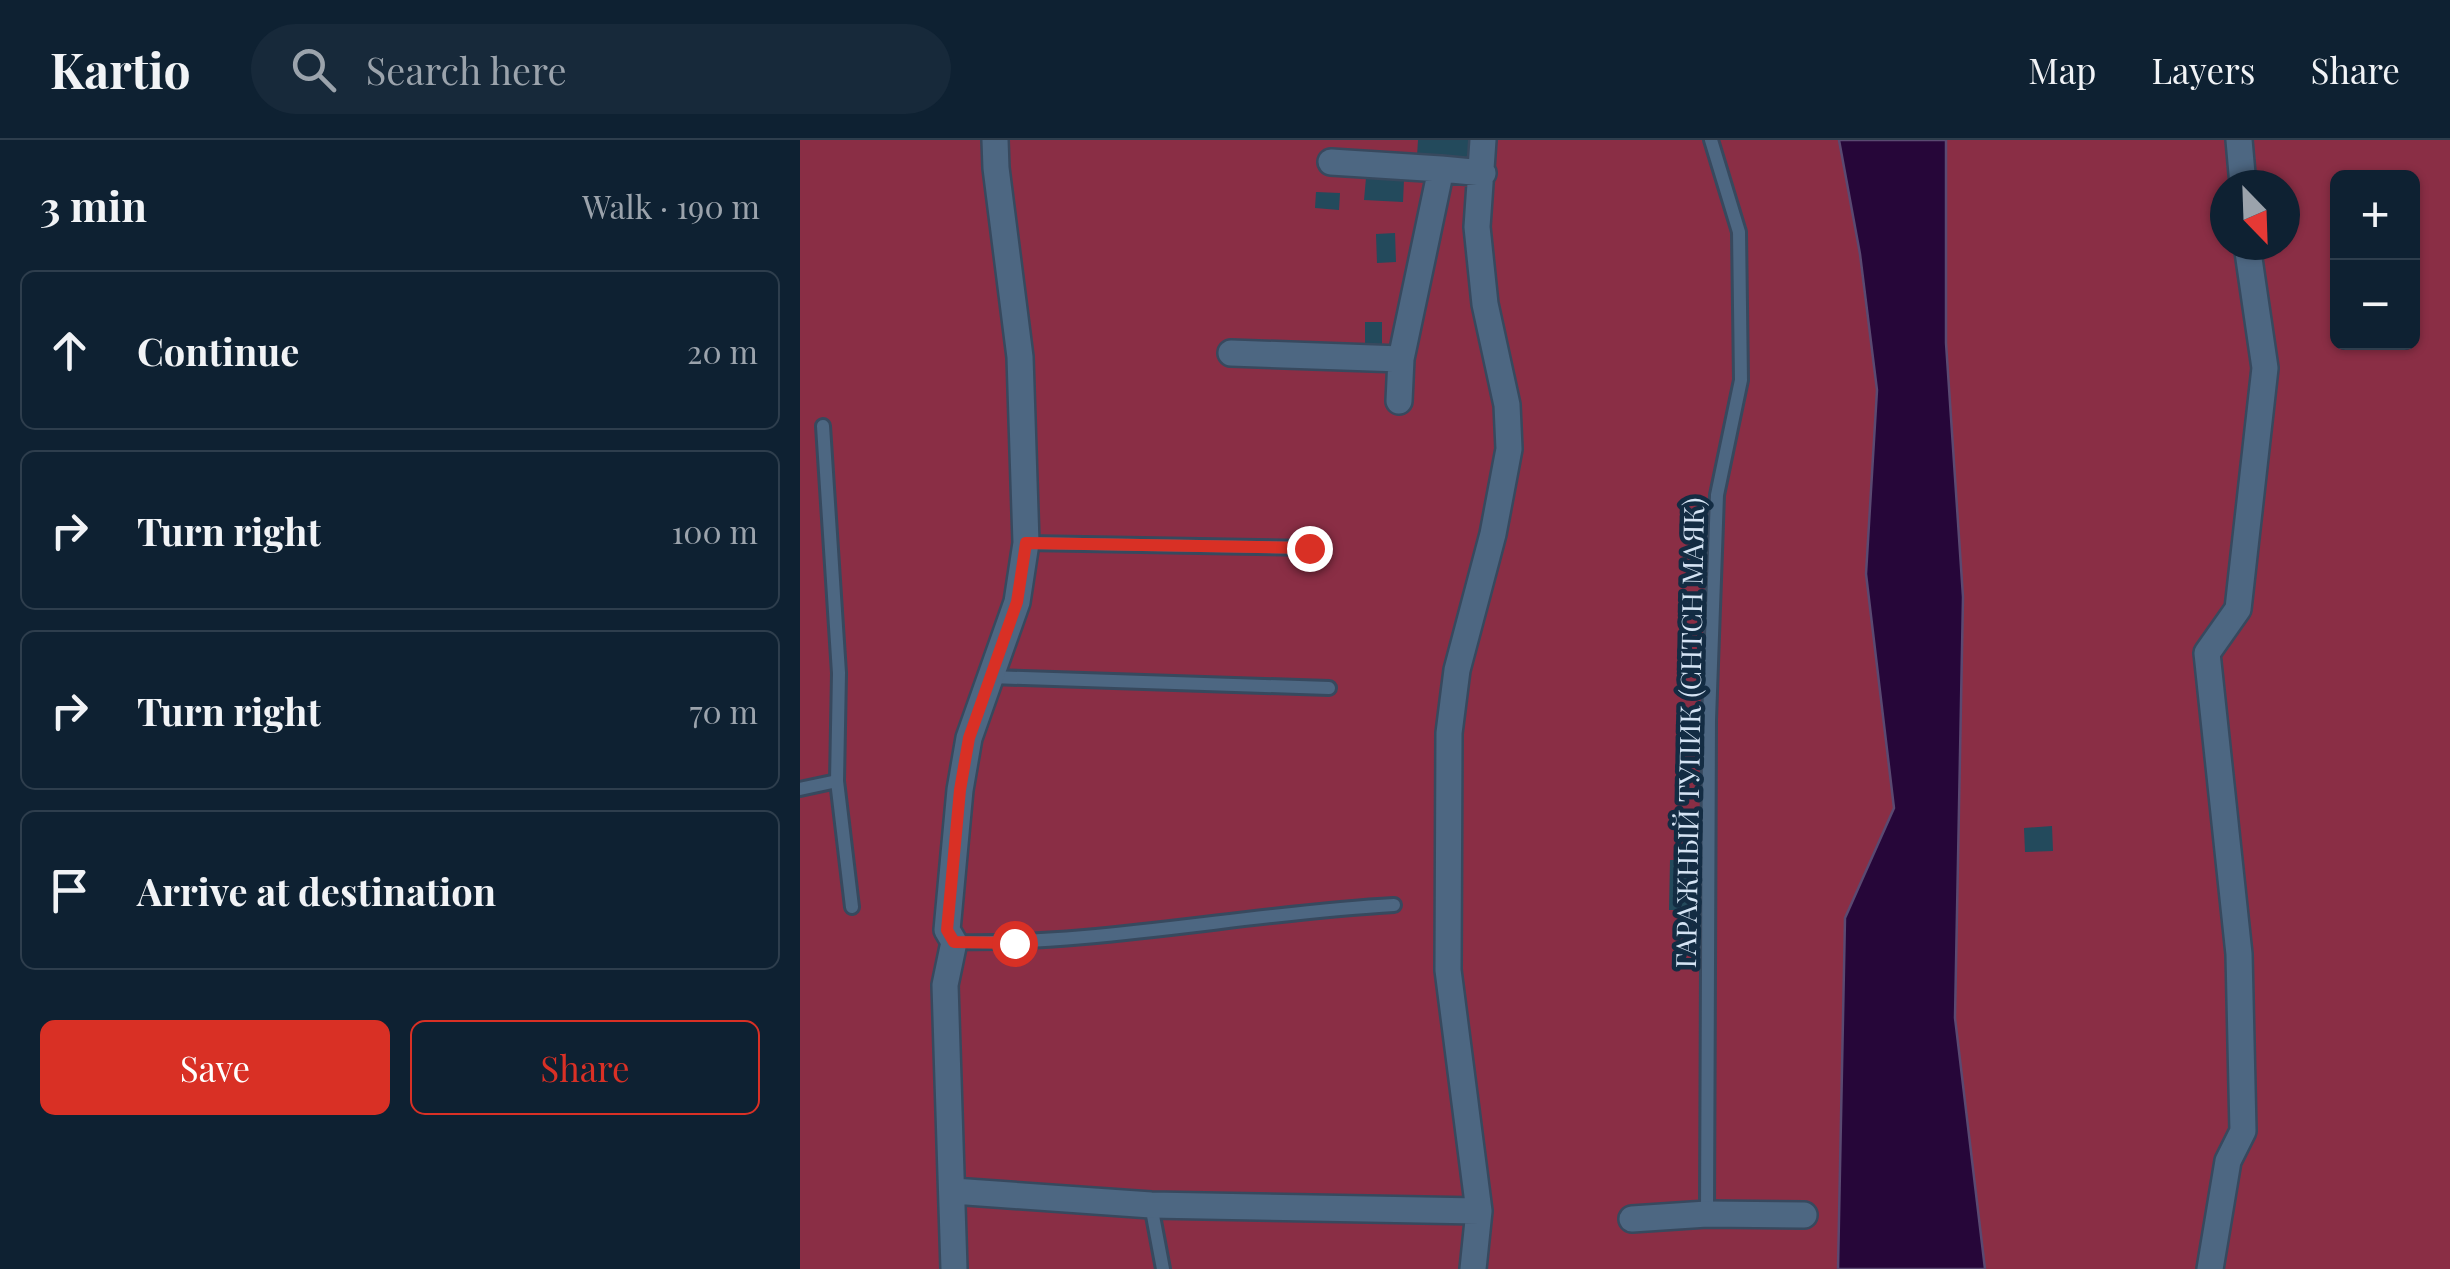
<!DOCTYPE html>
<html lang="en">
<head>
<meta charset="utf-8">
<style>
  body { margin:0; font-family:"Playfair Display",serif; background:#17293a; color:#f1f3f6 }
  .controls { position:absolute; right:30px; top:30px; display:grid; overflow:hidden; border-radius:15px; box-shadow:0 2px 8px #0004 }
  .controls button { width:90px; height:90px; display:grid; place-items:center; padding:0; border:0; border-bottom:2px solid #2e3e4d; background:#0e2132; color:#f1f3f6; font:50px sans-serif }
  .compass { position:absolute; left:1410px; top:30px; width:90px; height:90px; border-radius:50%; background:#0e2132; box-shadow:0 2px 8px #0004; rotate:157deg }
  .stop { position:absolute; width:30px; height:30px; margin:-22px; border:8px solid #d93025; border-radius:50%; background:#fff }
  .stop.end { background:#d93025; border-color:#fff; box-shadow:0 2px 10px #0008 }
  .list { margin:0; padding:0; list-style:none }
  h2 { display:flex; justify-content:space-between; align-items:center; height:130px; margin:0; padding:0 40px; font-size:42px }
  h2 small { font-size:32px; font-weight:400; color:#9ba3ac }
  .list li { display:grid; grid-template-columns:65px 1fr auto; gap:30px; align-items:center; box-sizing:border-box; height:160px; margin:0 20px 20px; padding:0 20px; border:2px solid #2e3e4d; border-radius:15px }
  .list b { display:block; font-size:38px; white-space:nowrap }
  .list em { font-size:32px; font-style:normal; color:#9ba3ac }
  .actions { display:flex; gap:20px; padding:30px 40px }
  .actions a { flex:1; padding:22px 0; border:2px solid #d93025; border-radius:15px; text-align:center; font-size:35px; color:#d93025 }
  .actions .main { background:#d93025; color:#fff }
  .icon { flex:none; width:55px; height:55px; fill:none; stroke:currentColor; stroke-width:2; stroke-linecap:round; stroke-linejoin:round }
  .map { position:relative; flex:none; width:1650px; height:1129px; overflow:hidden }
  header { display:flex; align-items:center; gap:60px; box-sizing:border-box; height:140px; padding:0 50px; background:#0e2132; border-bottom:2px solid #2e3e4d }
  header strong { font-size:48px }
  nav { display:flex; gap:55px; margin-inline-start:auto; font-size:35px }
  .search { width:700px; height:90px; background:#17293a; display:flex; align-items:center; gap:25px; box-sizing:border-box; padding:0 35px; border-radius:55px; color:#9ba3ac; font-size:38px }
  main { display:flex }
  aside { flex:1; background:#0e2132 }
  .map>svg:first-child { display:block }
</style>
</head>
<body>
<header>
<strong>Kartio</strong>
<div class="search"><svg class="icon" aria-label="search" viewBox="0 0 24 24"><circle cx="10" cy="10" r="6"/><path d="M15 15l6 6"/></svg>Search here</div>
<nav><a>Map</a><a>Layers</a><a>Share</a></nav>
</header>
<main>
<aside>
<h2>3 min<small>Walk · 190 m</small></h2>
<ul class="list">
<li><svg class="icon" aria-label="ahead" viewBox="0 0 24 24"><path d="M12 20V5M6 11l6-6 6 6"/></svg><div><b>Continue</b></div><em>20 m</em></li>
<li><svg class="icon" aria-label="right" viewBox="0 0 24 24"><path d="M7 20v-9h11M14 6l5 5-5 5"/></svg><div><b>Turn right</b></div><em>100 m</em></li>
<li><svg class="icon" aria-label="right" viewBox="0 0 24 24"><path d="M7 20v-9h11M14 6l5 5-5 5"/></svg><div><b>Turn right</b></div><em>70 m</em></li>
<li><svg class="icon" aria-label="arrive" viewBox="0 0 24 24"><path d="M6 21V4h12l-3 4 3 4H6"/></svg><div><b>Arrive at destination</b></div></li>
</ul>
<div class="actions"><a class="main">Save</a><a>Share</a></div>
</aside>
<div class="map">
<svg width="1650" height="1129" viewBox="0 0 1650 1129">
  <rect width="100%" height="100%" fill="#132c43"/>
  <!-- green -->
  <path fill="#8a2e45" fill-rule="evenodd" d="M0,0h1650v1129h-1650zM1538,38h74v164h-74zM1425,45h60v60h-60z"/>
  <!-- water -->
  <path fill="#260639" stroke="#5a4971" stroke-width="2.5" d="M1039,0h107v203l17,254 -8,421 30,251h-147l7,-351 49,-110 -28,-234 11,-184 -17,-136z"/>
  <!-- building -->
  <path fill="#234a5c" d="M618,0h58l-2,20 -57,-3z
    M566,38l38,2 -1,22 -39,-2z
    M516,52l24,1 -1,17 -24,-2z
    M595,93l1,29 -19,1 -1,-29z
    M565,182h17v24h-17z
    M1252,686l1,25 -28,1 -1,-24z
    M870,720h47v50h-48z"/>
  <g fill="none" stroke-linecap="round" stroke-linejoin="round">
    <defs>
      <path id="service" d="M23,286l16,247 -2,108 15,126
        M226,403l283,5
        M191,537l338,11
        M0,649l37,-8
        M154,802c147,3 293,-29 440,-37
        M351,1065l12,64
        M907,1074l2,-494 8,-225 24,-115 -2,-148 -28,-92"/>
      <path id="minor" d="M1439,0l4,45
        M531,22l110,7
        M431,213l170,6 40,-190 42,4
        M599,261l2,-42
        M153,1051l198,14 328,6
        M832,1079l75,-5 97,1
        M154,1129l-9,-284 9,-43 -7,-12 13,-140 9,-52 48,-136 9,-59 -6,-186 -24,-189 -1,-28
        M673,1129l6,-58 -31,-241 1,-237 8,-63 36,-136 16,-85 -2,-44 -22,-101 -8,-77 6,-87
        M1410,1129l18,-108 15,-30 -4,-177 -32,-301 31,-44 27,-241 -18,-123"/>
    </defs>
    <!-- service casing -->
    <use href="#service" stroke="#37495e" stroke-width="18"/>
    <!-- minor casing -->
    <use href="#minor" stroke="#37495e" stroke-width="30"/>
    <!-- service -->
    <use href="#service" stroke="#4d6782" stroke-width="12"/>
    <!-- minor -->
    <use href="#minor" stroke="#4d6782" stroke-width="25"/>
  </g>
  <g fill="none" stroke-linecap="round" stroke-linejoin="round">
    <!-- route -->
    <path stroke="#d93025" stroke-width="12" d="M214,803l-60,-1 -7,-12 13,-140 9,-52 48,-136 9,-59 283,5"/>
  </g>
  <g text-anchor="middle" stroke-width="9" stroke-linejoin="round" paint-order="stroke">
    <!-- street labels -->
    <g font-size="28" fill="#d5e4f4" stroke="#132c43">
      <text transform="translate(890 593) rotate(-89)" y="10">ГАРАЖНЫЙ ТУПИК (СНТСН МАЯК)</text>
    </g>
  </g>
</svg>
<div class="controls">
<button>+</button>
<button>−</button>
</div>
<svg class="compass" viewBox="-18 -18 36 36"><path d="M0-13l5 13h-10z" fill="#e53935"/><path d="M0 13l5-13h-10z" fill="#9ba3ac"/></svg>
<div class="stop" style="left:214px;top:803px"></div>
<div class="stop end" style="left:509px;top:408px"></div>
</div>
</main>
</body>
</html>
